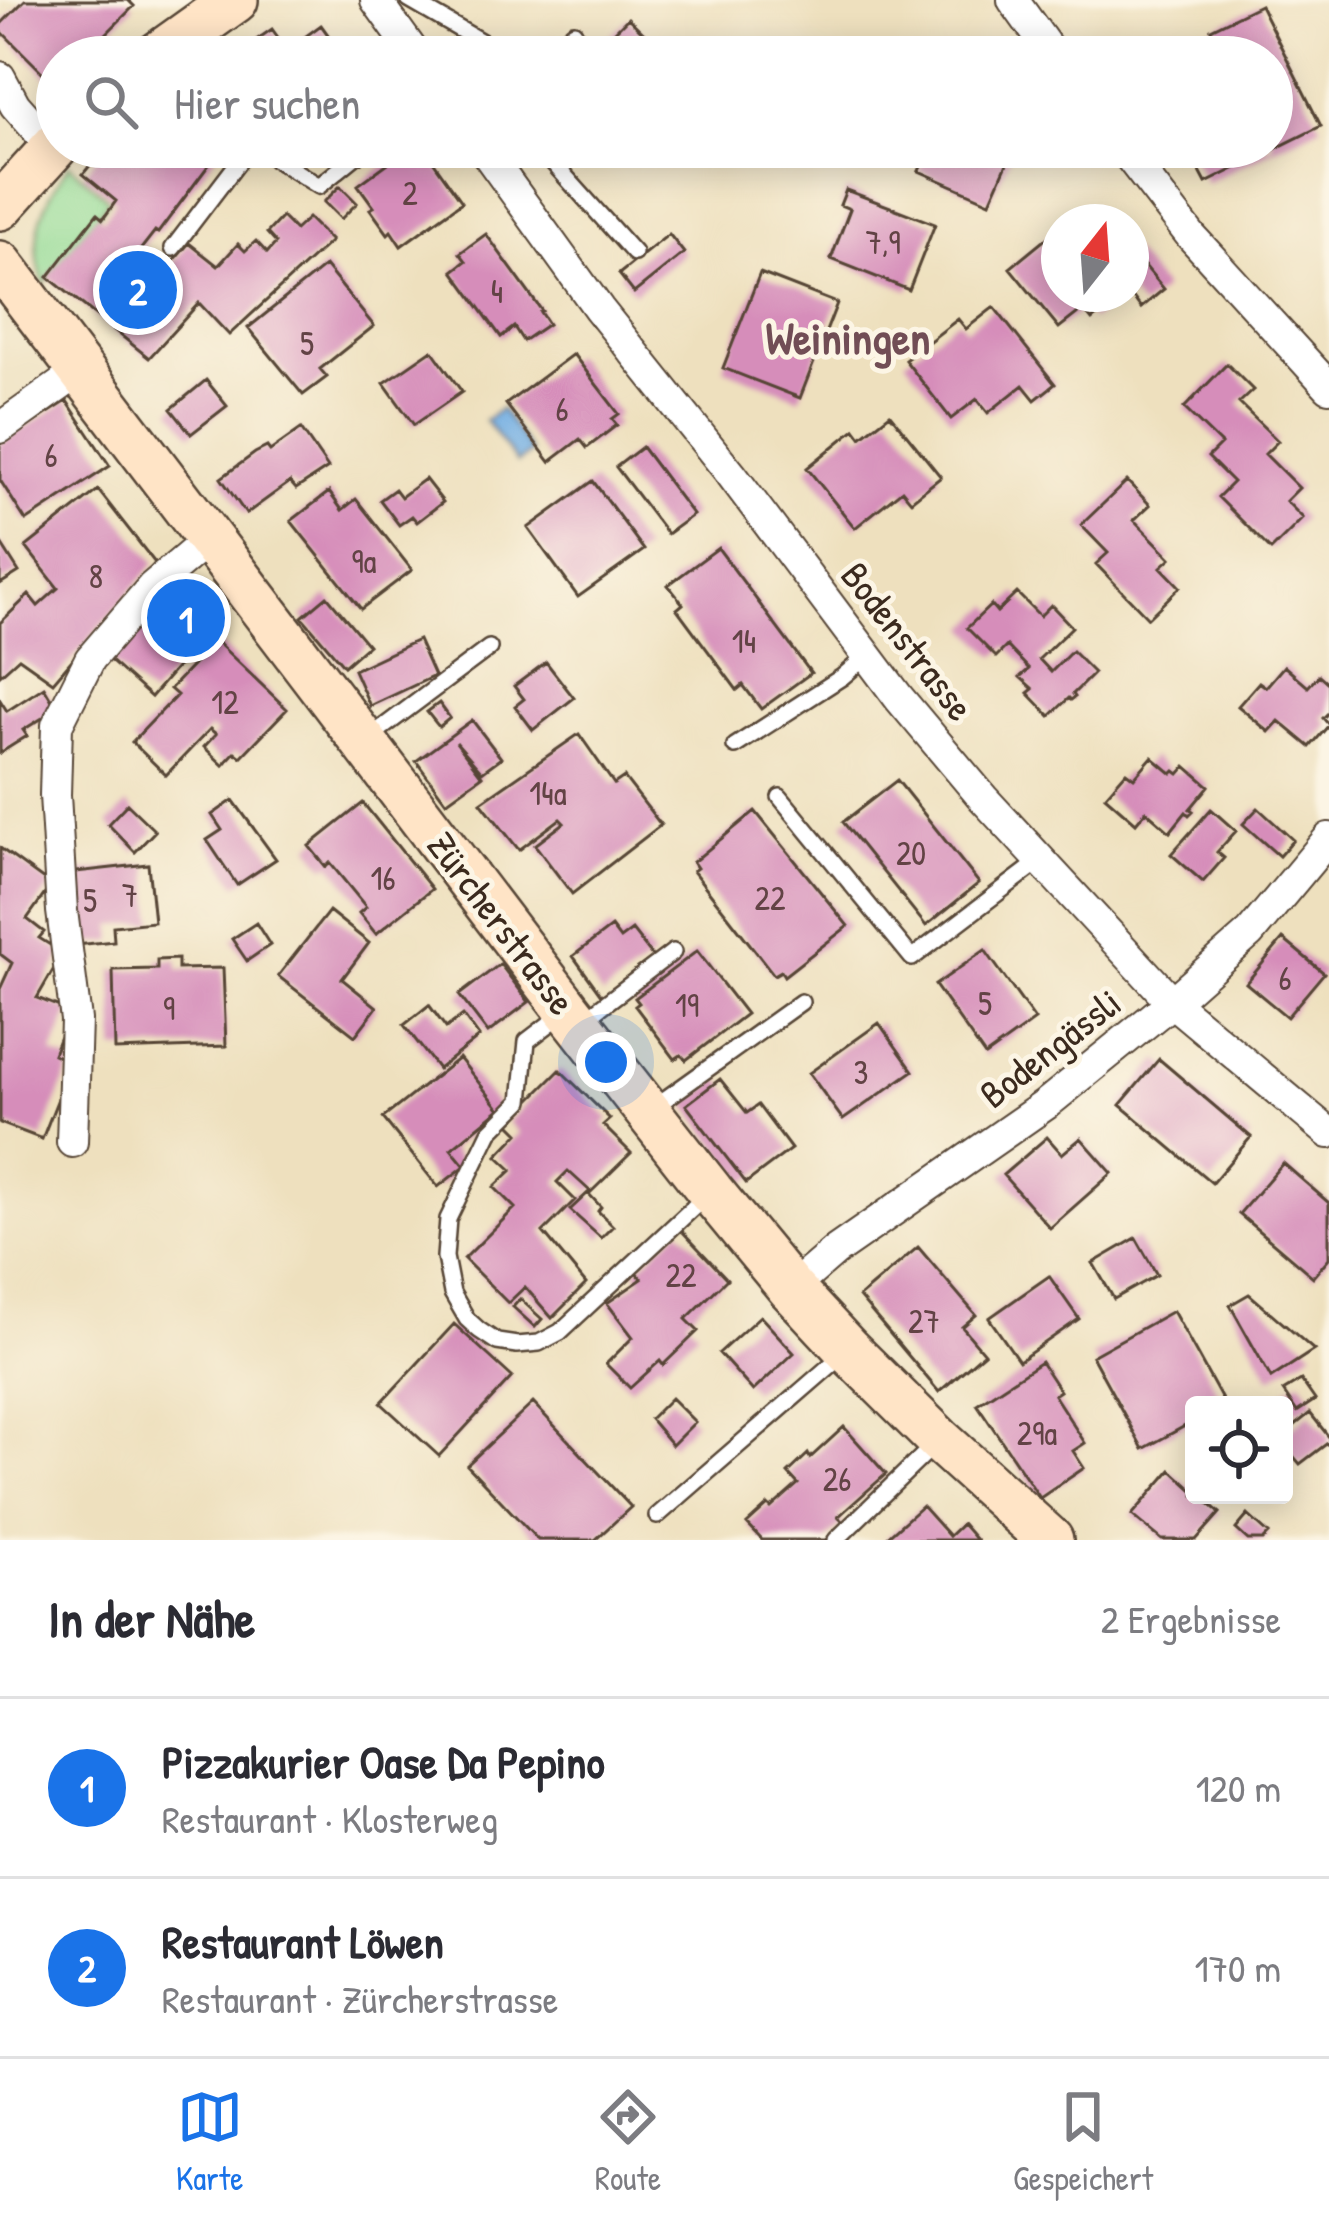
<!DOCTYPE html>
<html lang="de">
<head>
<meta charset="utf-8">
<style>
  body { margin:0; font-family:"Patrick Hand",sans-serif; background:#f2f2f3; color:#2b2b33 }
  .controls { position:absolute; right:36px; bottom:36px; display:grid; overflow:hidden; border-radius:12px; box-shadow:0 6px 30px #0003 }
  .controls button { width:108px; height:108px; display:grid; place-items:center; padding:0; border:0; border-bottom:3px solid #e1e1e2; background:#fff; color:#2b2b33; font:60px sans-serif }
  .compass { position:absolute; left:1041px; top:204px; width:108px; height:108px; border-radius:50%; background:#fff; box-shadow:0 6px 30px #0003; rotate:17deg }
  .you { position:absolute; left:606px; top:1062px; width:42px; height:42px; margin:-30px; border:9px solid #fff; border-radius:50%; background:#1a73e8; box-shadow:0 0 0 18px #1a73e833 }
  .badge { display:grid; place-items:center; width:78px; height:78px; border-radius:50%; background:#1a73e8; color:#fff; font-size:39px; font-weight:700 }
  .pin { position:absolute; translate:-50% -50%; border:6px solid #fff; box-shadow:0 3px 12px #0006 }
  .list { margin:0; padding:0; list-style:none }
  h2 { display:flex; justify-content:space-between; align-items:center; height:156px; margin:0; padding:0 48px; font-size:51px }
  h2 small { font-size:39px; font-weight:400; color:#7c7c81 }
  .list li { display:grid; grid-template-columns:78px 1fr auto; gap:36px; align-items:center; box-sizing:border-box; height:180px; padding:0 48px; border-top:3px solid #e1e1e2 }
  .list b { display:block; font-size:45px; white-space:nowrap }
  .list p { margin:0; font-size:39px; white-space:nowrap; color:#7c7c81 }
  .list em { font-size:39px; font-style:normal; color:#7c7c81 }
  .icon { flex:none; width:66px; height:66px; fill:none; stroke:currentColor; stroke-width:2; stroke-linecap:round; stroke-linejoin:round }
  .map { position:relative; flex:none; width:1329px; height:1540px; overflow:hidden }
  .search { position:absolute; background:#fff; box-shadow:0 6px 30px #0003; left:36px; right:36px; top:36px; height:132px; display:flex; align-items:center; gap:30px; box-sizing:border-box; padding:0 42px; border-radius:66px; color:#7c7c81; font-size:45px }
  .sheet { height:516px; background:#fff }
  nav { display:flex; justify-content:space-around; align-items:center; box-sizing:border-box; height:168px; border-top:3px solid #e1e1e2; background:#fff; font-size:33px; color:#7c7c81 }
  nav a { display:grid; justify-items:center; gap:6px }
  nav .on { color:#1a73e8 }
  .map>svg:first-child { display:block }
</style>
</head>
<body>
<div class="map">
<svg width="1329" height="1540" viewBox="0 0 1329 1540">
  <rect width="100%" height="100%" fill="#fcf5e5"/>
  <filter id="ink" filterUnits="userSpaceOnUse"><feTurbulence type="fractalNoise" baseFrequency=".00833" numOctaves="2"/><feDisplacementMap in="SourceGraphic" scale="24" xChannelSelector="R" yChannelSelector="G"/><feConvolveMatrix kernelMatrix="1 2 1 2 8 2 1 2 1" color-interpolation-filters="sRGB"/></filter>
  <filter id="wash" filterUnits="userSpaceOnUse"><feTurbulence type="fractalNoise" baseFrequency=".004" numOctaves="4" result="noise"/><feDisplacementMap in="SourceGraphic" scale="48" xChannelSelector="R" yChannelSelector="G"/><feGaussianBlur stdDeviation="2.7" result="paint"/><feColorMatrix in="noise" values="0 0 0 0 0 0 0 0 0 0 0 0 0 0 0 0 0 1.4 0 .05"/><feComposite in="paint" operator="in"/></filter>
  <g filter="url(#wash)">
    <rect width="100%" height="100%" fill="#eee0be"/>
    <!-- green -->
    <path fill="#94db96" stroke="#68825a" stroke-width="3" d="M69,164l40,36 -65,84c-17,-49 -1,-79 25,-120z"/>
    <!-- water -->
    <path fill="#71ade3" stroke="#566c80" stroke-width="3" d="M501,409l30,43 -14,11 -32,-43z"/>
    <g id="blocks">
      <!-- building -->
      <path fill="#d68dba" d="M25,0h103l6,6 -51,51h-26v30l-57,-57v-5z
        M1260,5l61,121 -115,57 -19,-36h85v-90h-58l8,-4 -11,-24z
        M628,18l40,39h-90l14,-13 6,4z
        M321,25l23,32h-112l40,-28 15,21z
        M105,147h103l9,7 -59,79 -3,-2 -14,18 26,20 22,-26 29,23 20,-22 7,7 11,-10 11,12 9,-10 -9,-10 15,-16 13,13 13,-12 23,23 -102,94 -30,-32 -50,55 -101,-81 49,-63 6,5 13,-18 -33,-27z
        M410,147h13l39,55 -61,44 -10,-15 -3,3 -18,-25 4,-2 -16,-22z
        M550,147h33l-16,16z
        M930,147h77l6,3 -23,52 -71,-31z
        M340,186l17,17 -16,16 -17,-17z
        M846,190l89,34 -26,66 -78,-31 19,-50 -10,-4z
        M1059,228v66h65l-32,26 -9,-11 -24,19 -49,-60z
        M486,234l56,77 -2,1 8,12 -25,17 -9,-14 -13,10 -48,-66 13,-10 -6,-8z
        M669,234l15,19 -50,40 -15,-19z
        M1131,249l33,40 -23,19 -10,-13z
        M325,266l49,60 -54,43 7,8 -24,18 -55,-67z
        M760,273l77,30 -37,95 -77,-30z
        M994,307l61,77 -20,16 -12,-15 -35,28 -11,-14 -26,20 -46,-59 53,-41 8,10z
        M432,350l30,42 -48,33 -30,-42z
        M573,354l46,60 -7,5 5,6 -30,23 -7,-9 -30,23 -44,-58z
        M1227,364l26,26 -14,13 39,38 -13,13 34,34 -13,13 17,17 -32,32 -53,-53 15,-15 -25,-25 13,-13 -37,-36z
        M206,380l21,26 -36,28 -20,-25z
        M67,401l43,65 -84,55 -26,-41v-36z
        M890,414l51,63 -30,24 -9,-11 -47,38 -48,-60 48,-39 6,8z
        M301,429l27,39 -32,21 -6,-7 -44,32 -25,-36 34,-25 12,-6 3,4z
        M642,447l51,68 -26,19 -51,-67z
        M425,479l18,23 -26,20 -5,-6 -13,9 -19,-25 15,-11 6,8z
        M593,481l51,69 -66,47 -50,-69z
        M1127,481l23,24 -16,15 37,38 -10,9 19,20 -32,31 -52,-54 12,-11 -27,-28z
        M98,490l57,73 -102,119 -34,-24 -19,17v-52l29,-28 9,11 20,-18 -32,-41z
        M329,492l13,18 14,-11 56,71 -51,39 -70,-88z
        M0,542l19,30 -19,12z
        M718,548l93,125 -50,36 -18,-24 -6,5 -60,-81 6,-5 -15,-19z
        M176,578l45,40 -30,32 -44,-40z
        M1017,593l23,23 11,-11 21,22 -33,32 12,13 21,-21 22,22 -21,21 2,3 -4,3 -2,-2 -19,18 -22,-23 5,-4 -13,-12 9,-8 -22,-23 -11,11 -29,-29 24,-23 6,7z
        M327,596l41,49 -24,21 -42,-49z
        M138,621l45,39 -32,37 -45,-40z
        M418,640l16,36 -64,30 -16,-36z
        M216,641l71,68 -46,48 -6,-5 -12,13 -19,-18 12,-13 -6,-5 -44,46 -34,-33 45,-47 -7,-6z
        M546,662l28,36 -41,32 -18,-24 9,-7 -10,-13z
        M1284,666l24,21 11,-12 10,9v28l-6,6 6,7 -19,22 -31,-26 -10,11 -31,-26 21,-24 7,5z
        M44,687l13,22 -34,21 4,6 -27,17v-53l7,11z
        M439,703l11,15 -11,9 -12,-15z
        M472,720l29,38 -19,14 -26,-30 26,34 -36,26 -30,-41z
        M579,734l35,50 10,-7 37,48 -89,69 -37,-49 29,-22 -4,-4 -41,31 -38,-48z
        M1152,757l20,17 3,-3 4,3 7,-8 23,20 -19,23 3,2 -4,4 -3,-3 -16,20 -24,-21 -10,12 -31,-27 21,-24 8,6z
        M897,780l82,103 -53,43 -83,-104z
        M233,800l43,59 -39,26 -30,-45 15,-10 -10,-15z
        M363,803l69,86 -56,45 -17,-21 7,-6 -36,-44 -4,4 -17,-21z
        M127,804l28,27 -20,21 -27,-28z
        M1258,808l35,32 -14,16 -36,-32z
        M1211,809l25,22 -19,21 7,6 -21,24 -32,-28z
        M755,811l93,115 -64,50 -3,-5 -7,4 -81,-104 4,-3 -4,-6z
        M0,848l51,37 -24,34 17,13 -5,6 24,15 -26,45 33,13 -17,43 19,9 -30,76 -42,-16v-134l12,-26 -12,-9z
        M148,864l6,58 -41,4 1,15 -38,4 -9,-72z
        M329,911l40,32 -27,36 35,28 -22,29 -77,-60z
        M256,923l14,22 -23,16 -15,-22z
        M611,927l9,12 12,-9 21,27 -51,39 -29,-40z
        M1283,939l41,34 -37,44 -41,-34z
        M985,950l50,70 -50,36 -50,-71z
        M697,951l49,63 -60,46 -5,-5 -6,4 -40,-53 4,-3 -4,-5z
        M178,959v10l45,-1 3,78 -111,4 -2,-80 44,-1v-9z
        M500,964l29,38 -41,31 -29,-38z
        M429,1005l17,23 17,-13 16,22 -41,32 -34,-44z
        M879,1023l34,48 -70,49 -34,-47z
        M459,1058l41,51 -49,40 14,17 -27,21 -55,-69z
        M1159,1059l92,78 -39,46 -92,-78z
        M560,1070l50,49 -7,6 28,28 -40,39 -23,-21 -11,11 18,18 -32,32 43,52 -34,34 -27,-31 -17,16 -44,-44 51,-51 -21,-21 18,-17 -15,-14 22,-23 -11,-11z
        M720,1079l27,34 11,-8 33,44 -45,34 -60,-78z
        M1047,1137l15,17 19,-16 31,35 -62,55 -47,-53z
        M1283,1163l46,40v55l-16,19 -74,-63z
        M588,1193l13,14 -3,4 15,15 -12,12 -31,-28z
        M680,1229l47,50 -41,40 12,12 -35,34 -3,-4 -30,27 -24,-24 27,-27 -26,-34 35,-24 -7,-8z
        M1136,1238l21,37 -43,24 -21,-36z
        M918,1247l58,68 -14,12 22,26 -45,39 -80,-95z
        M1049,1276l30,43 -60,42 -30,-43z
        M1249,1294l65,56 -43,28 -41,-73z
        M520,1299l22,20 -7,8 -22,-20z
        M1173,1311l52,94h-31v16l-51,28 -51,-93z
        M760,1316l34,37 -41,38 -34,-38z
        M454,1324l58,53 -73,79 -58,-53z
        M1041,1362l19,29 -6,4 31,48 -12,8 11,17 -44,30 -63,-94z
        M1301,1380l14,20 -18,12 -14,-21z
        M671,1398l24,24 -23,23 -22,-26z
        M533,1403l98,104 -36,33h-57l-71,-75z
        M1310,1413l19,24v5l-29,22 -16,-19v-11z
        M844,1427l42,47 -48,43 6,6 -19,17h-63l-15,-16 21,-19 3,3 27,-24 -10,-11 20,-19 2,4z
        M1171,1470l23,21v4h5l21,18 -24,27h-34l-30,-25z
        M922,1506l27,30 13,-12 14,16h-92z
        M1248,1515l21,19 -6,6h-15l-12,-11z"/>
    </g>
  </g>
  <g filter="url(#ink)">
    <use href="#blocks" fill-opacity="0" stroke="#564536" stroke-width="3"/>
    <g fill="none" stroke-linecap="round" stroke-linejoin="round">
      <defs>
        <path id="lane" d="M409,0l83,48 35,9
          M544,57l30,-25
          M256,147l63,39 48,-39
          M539,147l95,106
          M173,248l77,-101
          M366,740l123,-92
          M735,746l107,-69 26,-22
          M780,797l132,161 128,-97
          M565,1012l-38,29 -6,60 -31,31 -42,87 -3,38 7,36 15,26 12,11 18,12 20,3 22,-2 21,-11 148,-138
          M581,1022l92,-70
          M650,1110l151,-108
          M657,1516l189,-164
          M836,1540l101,-98"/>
        <path id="street" d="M376,0l41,57
          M1013,0l41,57
          M0,77l15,28 38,43
          M482,147l117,162 132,165 168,224 84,100 189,204 157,131
          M1122,147l69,89 138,151
          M0,428l80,-57
          M72,1142l4,-122 -14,-109 -7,-116 2,-70 33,-66 62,-72 57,-48
          M791,1289l44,-38 210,-146 127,-103 78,-69 79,-95"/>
        <path id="secondary" d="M155,57l80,-57
          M0,207l57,-63
          M0,264l568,746 143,182 80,97 57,61 91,90 111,100"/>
      </defs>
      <!-- lane casing -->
      <use href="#lane" stroke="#564536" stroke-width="20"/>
      <!-- street casing -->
      <use href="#street" stroke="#564536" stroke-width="34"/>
      <!-- secondary casing -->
      <use href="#secondary" stroke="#564536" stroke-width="50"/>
      <!-- lane -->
      <use href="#lane" stroke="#fff" stroke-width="15"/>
      <!-- street -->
      <use href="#street" stroke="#fff" stroke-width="30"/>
      <!-- secondary -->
      <use href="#secondary" stroke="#ffe4c6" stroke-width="45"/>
    </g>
  </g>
  <g text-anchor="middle" stroke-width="10" stroke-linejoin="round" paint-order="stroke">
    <!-- number labels -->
    <g font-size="33" fill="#624345">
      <text x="410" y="205">2</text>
      <text x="883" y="254">7,9</text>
      <text x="497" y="303">4</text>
      <text x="307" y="355">5</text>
      <text x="562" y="421">6</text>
      <text x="51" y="467">6</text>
      <text x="364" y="573">9a</text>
      <text x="96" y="588">8</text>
      <text x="744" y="653">14</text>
      <text x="225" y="714">12</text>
      <text x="548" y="805">14a</text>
      <text x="911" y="865">20</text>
      <text x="383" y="890">16</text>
      <text x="130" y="907">7</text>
      <text x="770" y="910">22</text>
      <text x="90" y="912">5</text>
      <text x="1285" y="990">6</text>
      <text x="985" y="1015">5</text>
      <text x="687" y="1017">19</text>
      <text x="169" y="1020">9</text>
      <text x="861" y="1084">3</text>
      <text x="681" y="1287">22</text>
      <text x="924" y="1333">27</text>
      <text x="1037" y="1445">29a</text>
      <text x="837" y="1491">26</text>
    </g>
    <!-- street labels -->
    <g font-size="39" fill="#3b2a1e" stroke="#fcf5e5">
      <text transform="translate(908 641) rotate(52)" y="14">Bodenstrasse</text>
      <text transform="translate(502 923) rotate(53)" y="14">Zürcherstrasse</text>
      <text transform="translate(1050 1048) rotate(-38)" y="14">Bodengässli</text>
    </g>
    <!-- quarter labels -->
    <g font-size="45" font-weight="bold" fill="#714d55" stroke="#fcf5e5">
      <text x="848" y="354">Weiningen</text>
    </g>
  </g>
</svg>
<div class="controls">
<button><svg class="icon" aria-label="locate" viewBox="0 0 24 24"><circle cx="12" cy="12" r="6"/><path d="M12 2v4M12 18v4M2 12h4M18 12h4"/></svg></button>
</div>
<svg class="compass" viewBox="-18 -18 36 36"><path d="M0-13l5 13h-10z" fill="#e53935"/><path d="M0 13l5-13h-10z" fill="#7c7c81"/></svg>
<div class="you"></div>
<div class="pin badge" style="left:186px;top:618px">1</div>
<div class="pin badge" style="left:138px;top:290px">2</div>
<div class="search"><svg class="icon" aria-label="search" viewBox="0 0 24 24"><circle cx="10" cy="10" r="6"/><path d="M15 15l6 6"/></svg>Hier suchen</div>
</div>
<section class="sheet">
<h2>In der Nähe<small>2 Ergebnisse</small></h2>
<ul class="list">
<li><span class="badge">1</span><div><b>Pizzakurier Oase Da Pepino</b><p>Restaurant · Klosterweg</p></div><em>120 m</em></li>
<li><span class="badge">2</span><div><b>Restaurant Löwen</b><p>Restaurant · Zürcherstrasse</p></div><em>170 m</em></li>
</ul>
</section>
<nav>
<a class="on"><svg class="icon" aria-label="map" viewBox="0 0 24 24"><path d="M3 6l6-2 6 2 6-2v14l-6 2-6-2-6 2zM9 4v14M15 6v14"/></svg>Karte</a>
<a><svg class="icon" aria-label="directions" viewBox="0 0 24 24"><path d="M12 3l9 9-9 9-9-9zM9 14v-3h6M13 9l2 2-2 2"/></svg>Route</a>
<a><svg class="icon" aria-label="saved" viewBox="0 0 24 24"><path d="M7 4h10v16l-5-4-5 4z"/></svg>Gespeichert</a>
</nav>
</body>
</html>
